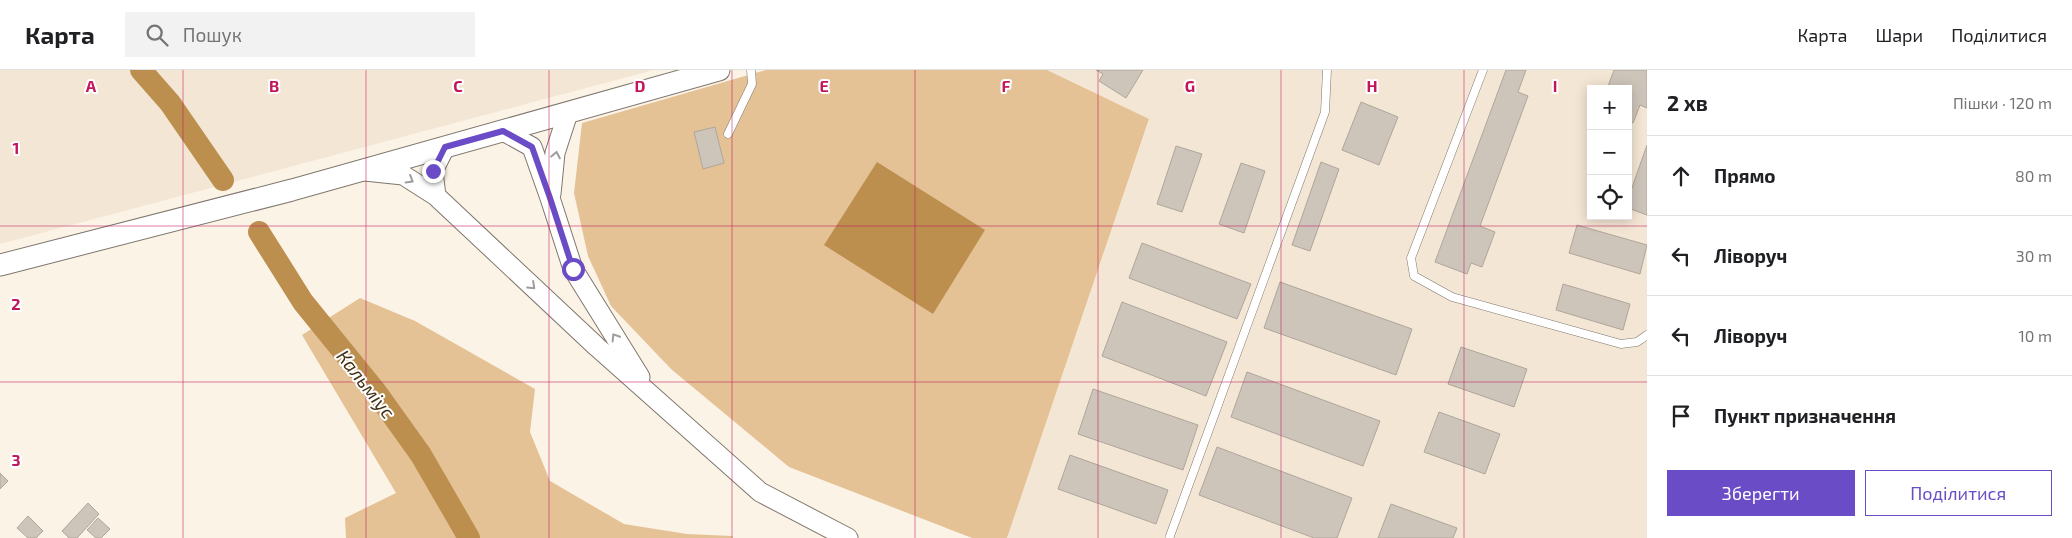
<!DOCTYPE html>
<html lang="uk">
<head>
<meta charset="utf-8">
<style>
  body { margin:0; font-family:"Exo 2",sans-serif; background:#f2f2f2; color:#202124 }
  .controls { position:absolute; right:15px; top:15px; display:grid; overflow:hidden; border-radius:0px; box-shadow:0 2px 12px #0003 }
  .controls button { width:45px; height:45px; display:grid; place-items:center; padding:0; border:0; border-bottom:1px solid #e0e0e0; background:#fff; color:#202124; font:25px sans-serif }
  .stop { position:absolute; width:15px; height:15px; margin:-11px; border:4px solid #6a4dc6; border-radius:50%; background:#fff }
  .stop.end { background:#6a4dc6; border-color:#fff; box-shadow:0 1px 5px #0008 }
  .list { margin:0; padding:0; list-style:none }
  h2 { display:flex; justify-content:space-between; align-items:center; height:65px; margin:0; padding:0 20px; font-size:21px }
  h2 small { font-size:16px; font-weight:400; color:#757577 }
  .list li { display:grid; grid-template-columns:32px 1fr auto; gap:15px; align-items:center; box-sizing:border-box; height:80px; padding:0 20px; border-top:1px solid #e0e0e0 }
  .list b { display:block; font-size:19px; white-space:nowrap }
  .list em { font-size:16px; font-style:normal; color:#757577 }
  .actions { display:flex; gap:10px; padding:15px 20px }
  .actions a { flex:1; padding:11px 0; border:1px solid #6a4dc6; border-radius:0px; text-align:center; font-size:18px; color:#6a4dc6 }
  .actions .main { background:#6a4dc6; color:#fff }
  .icon { flex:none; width:28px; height:28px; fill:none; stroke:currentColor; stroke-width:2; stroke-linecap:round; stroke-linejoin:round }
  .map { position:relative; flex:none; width:1647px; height:468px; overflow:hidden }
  header { display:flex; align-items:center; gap:30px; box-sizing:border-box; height:70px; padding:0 25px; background:#fff; border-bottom:1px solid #e0e0e0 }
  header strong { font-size:24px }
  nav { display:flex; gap:28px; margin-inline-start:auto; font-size:18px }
  .search { width:350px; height:45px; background:#f2f2f2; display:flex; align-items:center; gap:12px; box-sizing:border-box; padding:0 18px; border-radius:0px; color:#757577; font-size:19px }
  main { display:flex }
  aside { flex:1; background:#fff }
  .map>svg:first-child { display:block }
</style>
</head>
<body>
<header>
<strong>Карта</strong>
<div class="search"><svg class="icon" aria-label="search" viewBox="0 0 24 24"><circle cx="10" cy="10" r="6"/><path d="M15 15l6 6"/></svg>Пошук</div>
<nav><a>Карта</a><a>Шари</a><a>Поділитися</a></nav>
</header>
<main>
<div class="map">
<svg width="1647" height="468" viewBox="0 0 1647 468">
  <rect width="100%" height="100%" fill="#fcf3e7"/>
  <!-- built -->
  <path fill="#f4e6d4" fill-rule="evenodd" d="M0,0h654l-654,174z
    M1047,0h600v468h-640l142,-418zM1591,19h37v127h-37z"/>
  <!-- green -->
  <path fill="#e4c296" d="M766,0h281l102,49 -142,419h-35l-183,-71 -118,-98 -60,-63 -23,-50 -14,-63 8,-70z
    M360,228l55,23 120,68 -5,43 20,49 74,43 63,10 45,2 1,2h-387l-1,-20 51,-25 -94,-158z"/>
  <!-- water -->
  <path fill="#bc8f4e" d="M877,92l108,68 -52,84 -109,-69z"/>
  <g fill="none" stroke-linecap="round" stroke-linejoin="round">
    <!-- river -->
    <path stroke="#bc8f4e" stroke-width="22" d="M141,0l29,33 53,77
      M259,162l44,70 73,90 45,63 48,83"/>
  </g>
  <!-- building -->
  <path fill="#cec5ba" stroke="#afa69b" d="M1096,0h47l-17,28 -27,-17 4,-7z
    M1506,0h20l-8,22 10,4 -48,130 15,6 -13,35 -11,-4 -4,11 -32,-12z
    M1614,0h33v38l-7,-3 -7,18 -5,-2v-32h-21z
    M1361,32l37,15 -19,48 -37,-15z
    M715,57l9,36 -21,6 -9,-37z
    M1647,75v70l-19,-7v-9z
    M1176,76l26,8 -20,58 -25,-8z
    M1321,92l18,7 -29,82 -18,-6z
    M1241,93l24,8 -21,62 -25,-9z
    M1577,155l70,20 -7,29 -71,-21z
    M1142,173l109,41 -14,35 -108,-41z
    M1280,212l132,47 -16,46 -132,-47z
    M1563,214l67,20 -7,26 -67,-20z
    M1122,232l105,40 -21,54 -104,-40z
    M1461,277l66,22 -13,38 -66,-23z
    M1247,302l133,49 -17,45 -132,-49z
    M1093,319l105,36 -15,45 -105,-36z
    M1439,342l61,22 -15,40 -61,-22z
    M1217,377l135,51 -15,40h-23l-115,-43z
    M1070,385l98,35 -12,34 -98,-35z
    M0,403l8,8 -8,8z
    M88,433l11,11 -22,24h-8l-7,-7z
    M1391,434l66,24 -4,10h-75z
    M28,446l15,15 -7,7h-8l-11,-10z
    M98,448l12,11 -9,9h-5l-9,-8z"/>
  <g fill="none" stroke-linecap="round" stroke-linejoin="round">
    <defs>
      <path id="service" d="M1483,0l-72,188 3,18 38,21 169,47 16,-2 10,-7
        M728,64l24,-50 -1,-14
        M1170,466l155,-424 2,-42"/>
      <path id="tertiary" d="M503,61l29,16 18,51 23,71 67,108
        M365,101l38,4 33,21 161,151 163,145 88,46
        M551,124l4,-41 13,-40
        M436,126l-3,-25 12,-24"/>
      <path id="secondary" d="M0,195l292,-75 427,-120"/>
    </defs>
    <!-- service casing -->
    <use href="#service" stroke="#7f776d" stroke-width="9"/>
    <!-- tertiary casing -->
    <use href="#tertiary" stroke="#7f776d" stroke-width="21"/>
    <!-- secondary casing -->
    <use href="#secondary" stroke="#7f776d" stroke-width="23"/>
    <!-- service -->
    <use href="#service" stroke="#fff" stroke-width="8"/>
    <!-- tertiary -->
    <use href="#tertiary" stroke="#fff" stroke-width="19"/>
    <!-- secondary -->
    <use href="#secondary" stroke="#fff" stroke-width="21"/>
  </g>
  <!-- one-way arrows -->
  <defs><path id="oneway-chevron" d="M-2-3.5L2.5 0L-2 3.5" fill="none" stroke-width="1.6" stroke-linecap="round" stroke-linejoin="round" transform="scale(1.25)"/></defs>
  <g stroke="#9f9d9c">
    <use href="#oneway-chevron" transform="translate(556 85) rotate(-79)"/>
    <use href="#oneway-chevron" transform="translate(410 110) rotate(31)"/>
    <use href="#oneway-chevron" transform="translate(532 216) rotate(43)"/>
    <use href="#oneway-chevron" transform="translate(615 267) rotate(-122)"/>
  </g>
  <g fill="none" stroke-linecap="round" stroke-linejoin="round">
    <!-- route -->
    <path stroke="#6a4dc6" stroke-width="6" d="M433,101l12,-24 58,-16 29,16 18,51 23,71"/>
  </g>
  <!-- grid -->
  <path fill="none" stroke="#c2185b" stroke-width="1" stroke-opacity="0.55" d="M183,0v468M366,0v468M549,0v468M732,0v468M915,0v468M1098,0v468M1281,0v468M1464,0v468M0,156h1647M0,312h1647"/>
  <g text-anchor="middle" stroke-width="4" stroke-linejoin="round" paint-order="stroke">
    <!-- water labels -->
    <g font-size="19" font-style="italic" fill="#453115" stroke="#fff">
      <text transform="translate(366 314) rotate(52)" y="7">Кальміус</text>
    </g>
  </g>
  <g font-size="16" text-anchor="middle" font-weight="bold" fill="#c2185b" stroke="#fff" stroke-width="4" stroke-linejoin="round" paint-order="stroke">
    <text x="91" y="22">A</text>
    <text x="274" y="22">B</text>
    <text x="458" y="22">C</text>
    <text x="640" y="22">D</text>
    <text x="824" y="22">E</text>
    <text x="1006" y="22">F</text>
    <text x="1190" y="22">G</text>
    <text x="1372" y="22">H</text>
    <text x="1555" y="22">I</text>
    <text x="16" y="84">1</text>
    <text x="16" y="240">2</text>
    <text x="16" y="396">3</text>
  </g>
</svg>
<div class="controls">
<button>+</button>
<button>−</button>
<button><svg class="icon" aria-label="locate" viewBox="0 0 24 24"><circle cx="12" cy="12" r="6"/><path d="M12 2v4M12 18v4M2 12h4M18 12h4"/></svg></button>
</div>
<div class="stop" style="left:573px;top:199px"></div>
<div class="stop end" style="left:433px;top:101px"></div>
</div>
<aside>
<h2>2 хв<small>Пішки · 120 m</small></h2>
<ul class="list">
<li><svg class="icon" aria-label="ahead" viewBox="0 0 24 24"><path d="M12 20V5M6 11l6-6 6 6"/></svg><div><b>Прямо</b></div><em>80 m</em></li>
<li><svg class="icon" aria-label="left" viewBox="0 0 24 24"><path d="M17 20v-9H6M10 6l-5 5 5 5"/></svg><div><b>Ліворуч</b></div><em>30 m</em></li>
<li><svg class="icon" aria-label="left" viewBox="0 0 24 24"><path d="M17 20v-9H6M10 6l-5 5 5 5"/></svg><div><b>Ліворуч</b></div><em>10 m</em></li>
<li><svg class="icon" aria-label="arrive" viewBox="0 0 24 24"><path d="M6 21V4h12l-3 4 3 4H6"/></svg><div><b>Пункт призначення</b></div></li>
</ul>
<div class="actions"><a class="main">Зберегти</a><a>Поділитися</a></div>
</aside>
</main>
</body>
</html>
